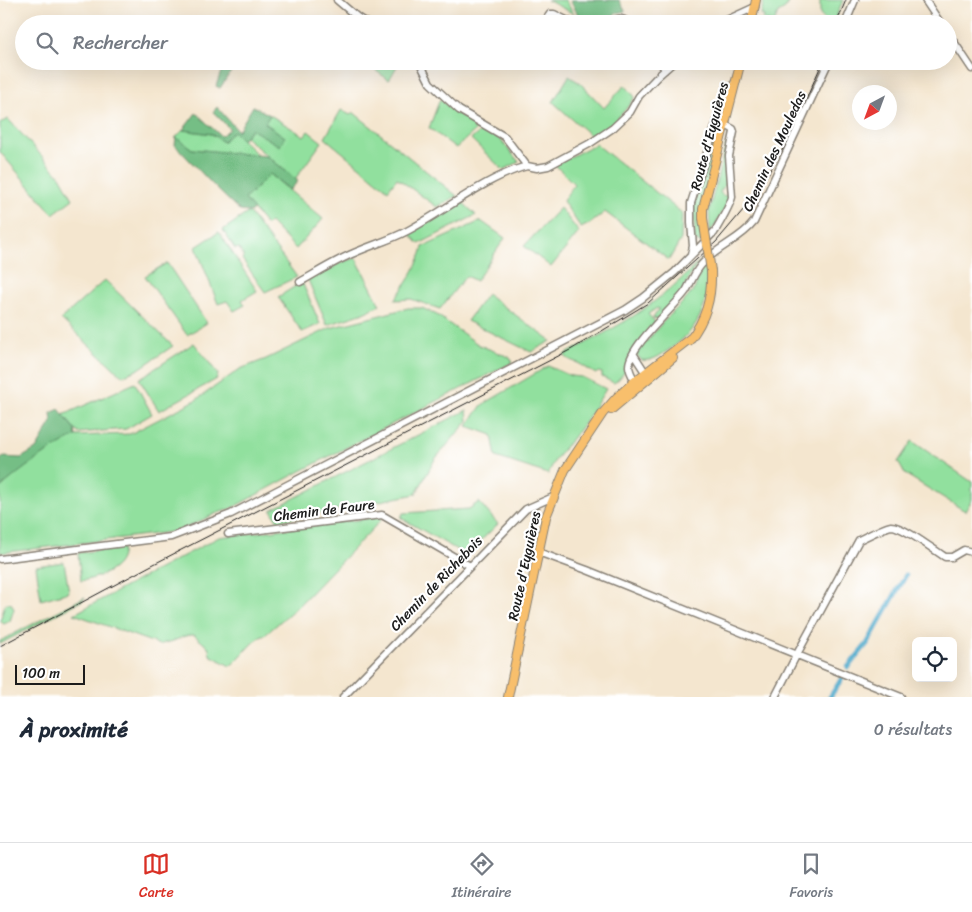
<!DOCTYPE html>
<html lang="fr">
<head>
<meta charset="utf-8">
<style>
  body { margin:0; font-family:Sriracha,sans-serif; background:#f2f2f3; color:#1f2937 }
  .controls { position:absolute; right:15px; bottom:15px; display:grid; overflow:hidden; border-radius:8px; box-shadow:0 5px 20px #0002 }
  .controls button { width:45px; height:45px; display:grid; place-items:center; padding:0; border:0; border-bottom:1px solid #e0e1e3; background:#fff; color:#1f2937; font:25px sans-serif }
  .compass { position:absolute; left:852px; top:85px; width:45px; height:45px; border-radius:50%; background:#fff; box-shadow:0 5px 20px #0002; rotate:221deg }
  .scale { position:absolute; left:15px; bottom:12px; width:70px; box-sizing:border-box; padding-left:5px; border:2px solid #1c1c1c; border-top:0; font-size:14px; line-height:18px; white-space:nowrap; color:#1c1c1c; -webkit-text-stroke:4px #fff; paint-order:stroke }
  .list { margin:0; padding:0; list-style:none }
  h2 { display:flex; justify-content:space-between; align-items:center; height:65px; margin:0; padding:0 20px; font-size:21px }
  h2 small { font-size:16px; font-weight:400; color:#747a83 }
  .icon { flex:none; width:28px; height:28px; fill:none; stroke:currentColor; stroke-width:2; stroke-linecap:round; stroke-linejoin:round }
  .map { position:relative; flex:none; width:972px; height:697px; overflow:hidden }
  .search { position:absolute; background:#fff; box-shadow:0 5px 20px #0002; left:15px; right:15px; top:15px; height:55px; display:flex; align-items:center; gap:12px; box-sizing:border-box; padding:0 18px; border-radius:28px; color:#747a83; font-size:19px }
  .sheet { height:145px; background:#fff }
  nav { display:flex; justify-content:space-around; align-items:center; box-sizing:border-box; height:70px; border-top:1px solid #e0e1e3; background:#fff; font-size:14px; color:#747a83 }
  nav a { display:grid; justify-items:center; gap:2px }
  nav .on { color:#d93025 }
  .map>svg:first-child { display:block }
</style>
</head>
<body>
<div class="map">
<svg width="972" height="697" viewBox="0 0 972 697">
  <rect width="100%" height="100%" fill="#fff"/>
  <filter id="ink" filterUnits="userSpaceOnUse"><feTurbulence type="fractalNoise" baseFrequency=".02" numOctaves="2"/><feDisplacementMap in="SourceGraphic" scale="10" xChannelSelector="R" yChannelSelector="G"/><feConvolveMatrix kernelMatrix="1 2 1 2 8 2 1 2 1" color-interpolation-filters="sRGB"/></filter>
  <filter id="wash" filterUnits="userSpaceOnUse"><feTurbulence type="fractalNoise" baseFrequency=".0096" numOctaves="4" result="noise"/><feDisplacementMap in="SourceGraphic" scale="20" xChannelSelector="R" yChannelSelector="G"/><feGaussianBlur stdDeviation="1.12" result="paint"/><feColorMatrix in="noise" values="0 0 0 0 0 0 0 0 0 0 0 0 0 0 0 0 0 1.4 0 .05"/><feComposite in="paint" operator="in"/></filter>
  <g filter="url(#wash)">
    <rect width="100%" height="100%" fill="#f4e6cf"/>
    <!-- green -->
    <path fill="#91e09e" stroke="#567e5d" d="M547,0h18l9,14z
      M764,0h25l-4,9 -7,4 -4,10 -11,-3 1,-4 -3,-1z
      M820,0h23l-9,22 -8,-1 -6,-6z
      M376,61h24l-11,19 -17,-12z
      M569,76l11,7 24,25 21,-23 10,12c-13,19 -24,28 -43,40l-39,-35z
      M729,96l-29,124 2,20 -2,3 -5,-3 -2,-38z
      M440,99l13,12 26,16 -23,21 -27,-20z
      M341,110l9,5 3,-3 104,84 -20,11 -40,-29 -9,12 -63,-52z
      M270,115l34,21 4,-5 14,11 -27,37 -50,-42 6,-8 33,8 -20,-14z
      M8,119l52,57 13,23 -20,15 -53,-62v-29z
      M484,129l16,10 19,23 -16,8 -32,-31z
      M183,130l29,4 11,8 10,-11 26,25 -67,-7 -16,-12z
      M729,132l2,2 -3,46 -8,12 3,4 6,-1c0,8 -13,30 -19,37l-1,-21z
      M596,144l86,69 -1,26 -12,21 -64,-48 -14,11 -10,5 -18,-27 11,-17 -17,-17 -1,-3z
      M270,174l53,45 -27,30 -26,-27 -4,3 -21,-26z
      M461,201l15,14 -57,29 -10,-11z
      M560,208l19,24 -28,35 -27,-21z
      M249,212l48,65 -32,15 -23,-33 2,-2 -5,-9 -4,1 -12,-19z
      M481,221l24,17 -29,43 -10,-5 -26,33 -29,-10 -16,1c11,-17 23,-33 28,-53z
      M219,232l38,59 -15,9 3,5 -11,6 -7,-10 -9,3 -22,-57z
      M356,258l24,47 -19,9 -34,11 -19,-45 34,-18z
      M702,259l-10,13 -13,25 -21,22 -5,-1 6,-9 -2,-1 -9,6 7,8c-9,14 -29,54 -41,61l-12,-6v-4l-4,-1 -2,2c-6,-3 -12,-8 -18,-11 -5,-2 -10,-3 -14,-8 31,-17 64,-33 92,-55 17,-12 31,-27 46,-41z
      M167,263l40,60 -20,12 -42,-59z
      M707,264c5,36 -7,65 -37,85 -9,6 -18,13 -29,11l-4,-5 2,-4 23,-28 26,-26 7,-9 5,-16z
      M105,280l68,66 -34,23 -17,7 -61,-57z
      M302,282l18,42 -18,8 -24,-35z
      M487,294l64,47 -20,11 -64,-31z
      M408,308h14l15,7 42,30 30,12 4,5 -214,110 -69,37 -15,5 -36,17 -179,22v-65l17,-15 42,-29 17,-8 54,-2 66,-34 44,-31 26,-10 64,-31z
      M194,343l24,31 -1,5 -58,32 -20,-32z
      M548,366l23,10 11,1 24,12 -20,32 -31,39 -7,14 -52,-17 -4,-22 -25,-9 15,-21z
      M135,383l17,31 -26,15 -48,4 -15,-18z
      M467,410l1,11 -33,38 -19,35 -138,27 -7,-11z
      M912,441l60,41v18l-7,11 -60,-37 -7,-12z
      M479,502l19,22 -32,31 -65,-37 2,-5 66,-4z
      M381,517v3l-83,86 -33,29c-15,5 -22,22 -35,31l-20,-11 -1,-7 -15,-13c-9,0 -13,3 -21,6 -5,2 -8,1 -13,4l-86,-31 145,-77z
      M122,547c4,22 -24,31 -41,34l-3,-28z
      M64,562l5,30 -28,8 -5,-34z
      M85,597l-2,3 -83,44v-3z
      M11,603l3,6 -4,12 -6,3 -4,-3 5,-17z"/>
    <!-- forest -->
    <path fill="#74be85" stroke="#486d50" d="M570,0h49l6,11 -8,2 -17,11h-15l-4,-4z
      M222,61h16l-18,27 -4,-2 6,-17z
      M253,106l17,9 -5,8 20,14 -5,9 -29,-17 -9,11 -9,-9 -10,11 -11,-8 -29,-4 13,-17 25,23 9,-7 -17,-17 4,-5 21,24z
      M176,137l16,12 75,7 31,25 -8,9 -20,-16 -25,25 9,11 -5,2 -9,-1 -24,-23 -41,-43z
      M59,409l16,21 1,6c-28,14 -53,32 -76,52v-28l3,-3 18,1 15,-9 16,-27 -1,-9z"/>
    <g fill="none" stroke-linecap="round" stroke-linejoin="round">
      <!-- canal -->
      <path stroke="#4aa7c9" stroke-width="5" d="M848,667l19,-23 39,-69
        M830,697l12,-19"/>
    </g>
  </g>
  <g filter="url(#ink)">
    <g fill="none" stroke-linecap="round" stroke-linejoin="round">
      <defs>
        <path id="minor" d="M337,0l20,17 11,7
          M925,0l16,24
          M543,24l7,-10h4l20,10
          M609,24c9,-7 12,-7 22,0
          M718,24l37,-17
          M845,24l10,-24
          M948,33l24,36
          M419,61l11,22 29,27 46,27 22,29 10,2 11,-2 41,-22 24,-16 17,-16 9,-16 18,-19 18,-16
          M660,61l5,9
          M714,233c5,-9 16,-27 18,-36l-3,-41 5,-24 -1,-3 -8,-4
          M691,255l2,-9 -2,-23v-20l34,-107 10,-14
          M300,282c18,-10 35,-21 54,-29 18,-8 36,-13 53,-22 38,-20 79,-54 120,-65
          M634,355l11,17 -2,5
          M635,381c-3,-5 -6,-10 -6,-15 0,-20 45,-58 57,-75 6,-10 9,-21 18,-29 15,-16 37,-23 50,-40l75,-161
          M228,534l154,-19 88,51
          M538,552l49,18 314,127
          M0,559l171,-22 60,-23 394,-204 18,-12 32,-26 41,-42
          M343,697l183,-188 27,-12
          M775,697l21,-41 63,-116c6,-3 26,-13 32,-14 12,0 43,24 54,31h7l12,-7 8,2"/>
        <path id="major" d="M751,24l5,-24
          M703,218v-9l38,-148
          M689,341c17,-22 23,-43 22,-70
          M611,410l62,-52
          M508,697l38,-180 19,-47 38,-57 14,-16 18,-16 57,-44"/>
      </defs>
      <!-- minor casing -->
      <use href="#minor" stroke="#888176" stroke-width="9"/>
      <!-- major casing -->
      <use href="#major" stroke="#888176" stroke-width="10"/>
      <!-- minor -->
      <use href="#minor" stroke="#fff" stroke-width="6"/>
      <!-- major -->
      <use href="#major" stroke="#f8bf6c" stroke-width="8"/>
      <!-- rail -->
      <path stroke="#1c1c1c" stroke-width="1" d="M836,24l10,-24
        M0,646l150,-80 422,-217 76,-46 68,-61 28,-33 17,-23 27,-46 35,-79"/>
      <defs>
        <path id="major-bridge" d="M703,218l8,53"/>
      </defs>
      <!-- major-bridge casing -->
      <use href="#major-bridge" stroke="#888176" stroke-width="10" stroke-linecap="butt"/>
      <!-- major-bridge -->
      <use href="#major-bridge" stroke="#f8bf6c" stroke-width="8"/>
    </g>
  </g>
  <g text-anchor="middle" stroke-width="4.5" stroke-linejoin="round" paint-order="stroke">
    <!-- street labels -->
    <g font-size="14" fill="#1c1c1c" stroke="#fff">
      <text transform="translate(709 136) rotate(-75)" y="5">Route d'Eyguières</text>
      <text transform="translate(774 151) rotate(-65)" y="5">Chemin des Mouledas</text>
      <text transform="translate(324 510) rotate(-7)" y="5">Chemin de Faure</text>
      <text transform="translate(524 566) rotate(-78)" y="5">Route d'Eyguières</text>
      <text transform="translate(436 583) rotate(-46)" y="5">Chemin de Richebois</text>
    </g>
  </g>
</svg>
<div class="controls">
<button><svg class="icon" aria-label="locate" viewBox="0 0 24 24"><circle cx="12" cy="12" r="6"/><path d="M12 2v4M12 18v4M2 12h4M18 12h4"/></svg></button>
</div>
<svg class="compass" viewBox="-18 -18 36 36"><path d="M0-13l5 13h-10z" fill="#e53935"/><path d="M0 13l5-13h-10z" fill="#747a83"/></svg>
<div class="scale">100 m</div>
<div class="search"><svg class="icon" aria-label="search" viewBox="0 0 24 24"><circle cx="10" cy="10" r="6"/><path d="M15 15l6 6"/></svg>Rechercher</div>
</div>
<section class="sheet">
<h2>À proximité<small>0 résultats</small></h2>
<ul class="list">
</ul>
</section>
<nav>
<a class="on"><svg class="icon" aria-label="map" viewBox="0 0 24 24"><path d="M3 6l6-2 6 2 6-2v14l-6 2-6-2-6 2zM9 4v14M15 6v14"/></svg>Carte</a>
<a><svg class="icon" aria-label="directions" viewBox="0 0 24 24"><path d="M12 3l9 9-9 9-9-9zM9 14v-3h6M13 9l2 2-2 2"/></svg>Itinéraire</a>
<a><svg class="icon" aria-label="saved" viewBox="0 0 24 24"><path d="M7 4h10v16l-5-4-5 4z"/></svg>Favoris</a>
</nav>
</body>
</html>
